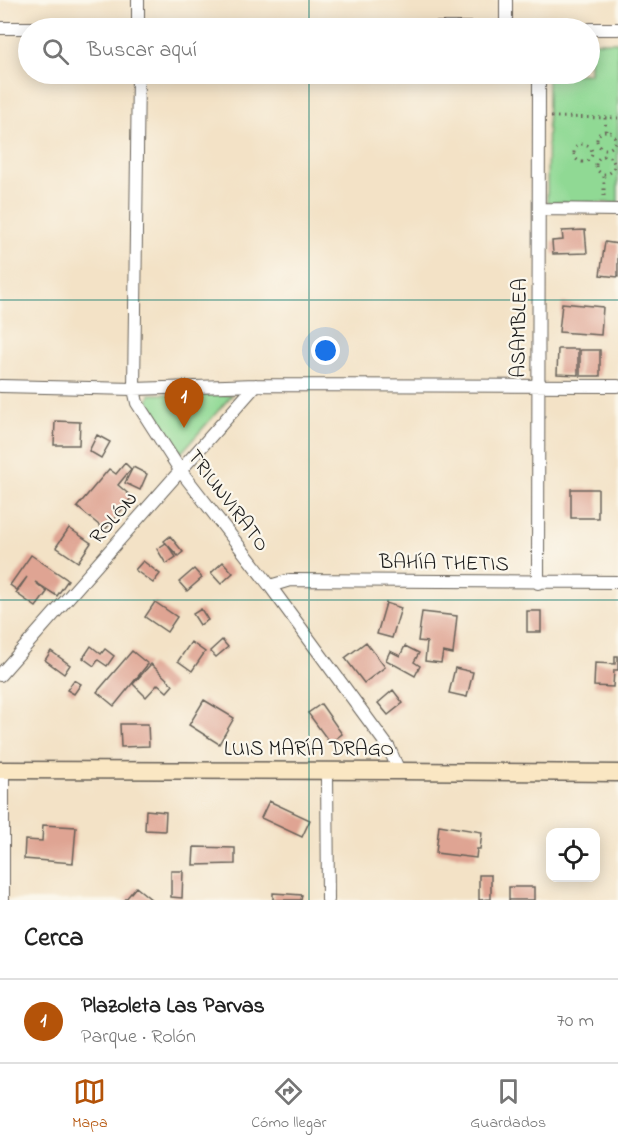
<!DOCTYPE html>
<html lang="es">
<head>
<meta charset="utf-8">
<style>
  body { margin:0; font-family:"Indie Flower",sans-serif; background:#f2f2f2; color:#222 }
  .controls { position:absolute; right:18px; bottom:18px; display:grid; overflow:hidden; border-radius:12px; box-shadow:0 3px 15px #0003 }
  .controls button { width:54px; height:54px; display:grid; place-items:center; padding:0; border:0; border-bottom:2px solid #e0e0e0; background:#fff; color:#222; font:30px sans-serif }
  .you { position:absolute; left:326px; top:351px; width:21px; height:21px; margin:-15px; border:4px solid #fff; border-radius:50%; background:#1a73e8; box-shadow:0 0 0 9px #1a73e833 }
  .badge { display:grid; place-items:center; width:39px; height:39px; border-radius:50%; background:#b45309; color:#fff; font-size:20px; font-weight:700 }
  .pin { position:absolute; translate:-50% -50px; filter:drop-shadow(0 2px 3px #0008) }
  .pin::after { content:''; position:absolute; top:32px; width:21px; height:18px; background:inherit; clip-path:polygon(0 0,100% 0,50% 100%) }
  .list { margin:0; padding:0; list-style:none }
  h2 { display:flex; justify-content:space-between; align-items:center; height:78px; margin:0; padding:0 24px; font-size:26px }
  h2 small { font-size:20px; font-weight:400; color:#767676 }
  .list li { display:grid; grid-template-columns:39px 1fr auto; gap:18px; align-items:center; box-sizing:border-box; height:84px; padding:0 24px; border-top:2px solid #e0e0e0 }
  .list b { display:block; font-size:22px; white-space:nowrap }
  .list p { margin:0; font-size:20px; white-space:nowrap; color:#767676 }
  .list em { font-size:20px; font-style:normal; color:#767676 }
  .icon { flex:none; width:33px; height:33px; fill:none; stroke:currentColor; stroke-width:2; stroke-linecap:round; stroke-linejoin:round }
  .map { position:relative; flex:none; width:618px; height:900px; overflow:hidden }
  .search { position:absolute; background:#fff; box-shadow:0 3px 15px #0003; left:18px; right:18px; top:18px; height:66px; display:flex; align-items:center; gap:15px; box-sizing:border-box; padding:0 21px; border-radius:33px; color:#767676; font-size:22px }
  .sheet { height:162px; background:#fff }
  nav { display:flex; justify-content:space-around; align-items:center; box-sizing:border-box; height:84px; border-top:2px solid #e0e0e0; background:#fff; font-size:16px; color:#767676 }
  nav a { display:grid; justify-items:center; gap:3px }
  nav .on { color:#b45309 }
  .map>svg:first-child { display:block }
</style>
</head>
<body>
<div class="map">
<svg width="618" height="900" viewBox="0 0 618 900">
  <rect width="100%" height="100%" fill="#fbf7ec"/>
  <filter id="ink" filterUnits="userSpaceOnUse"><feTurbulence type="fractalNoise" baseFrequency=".0167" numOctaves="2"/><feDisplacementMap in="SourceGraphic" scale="12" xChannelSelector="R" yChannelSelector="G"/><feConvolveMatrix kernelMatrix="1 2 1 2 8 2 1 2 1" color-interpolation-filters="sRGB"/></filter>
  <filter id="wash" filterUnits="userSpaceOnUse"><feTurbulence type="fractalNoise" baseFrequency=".008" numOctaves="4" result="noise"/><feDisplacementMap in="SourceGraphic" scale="24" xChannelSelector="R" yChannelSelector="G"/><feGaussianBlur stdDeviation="1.35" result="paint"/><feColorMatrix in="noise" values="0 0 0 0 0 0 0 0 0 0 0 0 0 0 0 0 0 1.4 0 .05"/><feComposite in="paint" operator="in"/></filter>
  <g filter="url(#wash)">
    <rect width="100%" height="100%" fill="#f3e2c6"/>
    <!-- green -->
    <path fill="#90d994" stroke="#567a58" stroke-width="1.5" d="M590,42h28v161l-71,-1 1,-128h42z
      M150,394l82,1 -51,58 -33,-51z"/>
    <g id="blocks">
      <!-- building -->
      <path fill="#dfa493" d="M585,230l2,23 -34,1 -1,-13 11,-1 -1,-9z
        M605,242l13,2v33l-18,-2z
        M562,303l41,4 -2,28 -42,-3z
        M558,349h20v26l-21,-1z
        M580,350h20v26h-20z
        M55,421l25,1 -1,23h-25z
        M97,435l13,7 -9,16 -12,-7z
        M125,463l6,6 -13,16 14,12 -27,33 -28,-23 32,-38 7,5z
        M133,467l14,7 -7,16 -15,-7z
        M571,489h27v29h-27z
        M69,528l22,15 -13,19 -22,-15z
        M170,536l13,16 -5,4 -14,-15z
        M166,543l10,14 -10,7 -9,-15z
        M31,555l37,25 -11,16 -22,-14 12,10 -11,15 -20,-14 11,-16 -10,13 -7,-5z
        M143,561l17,13 -7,9 -18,-13z
        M223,562l10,11 -12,11 -10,-11z
        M194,569l8,9 -15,13 -8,-9z
        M155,602l22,15 -10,15 -22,-15z
        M386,603l15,5 -9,30 -15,-4z
        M201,609l7,11 -8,5 -7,-11z
        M527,611h14v21h-14z
        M422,612l35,4 -4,38 -10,-2 -2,11 -16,-2 2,-19 -9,-1z
        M222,640l6,7 -12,10 -6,-6z
        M191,642l14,10 -13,19 -14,-10z
        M366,642l19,25 -21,16 -19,-25z
        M91,646l10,8 4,-5 9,7 -7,10 -9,-6 -4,6 -11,-8z
        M405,646l14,7 -5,9 6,4 -5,10 -29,-16 4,-9 10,5z
        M51,651l19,14 -6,9 -19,-14z
        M132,651l16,13 -34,42 -17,-14z
        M615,656h3v14h-4l-1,17 -19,-1 1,-23 20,1z
        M151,664l22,21 -6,7 -9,-8 -12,13 -13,-13z
        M455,668l18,4 -6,25 -18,-4z
        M74,680l7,4 -7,10 -7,-4z
        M393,690l10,13 -15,12 -10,-12z
        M204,700l30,18 -15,26 -30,-19z
        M321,704l21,30 -12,9 -22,-30z
        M120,724h28l1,22 -28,1z
        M269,801l41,19 -8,17 -41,-19z
        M146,810l20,2 -1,19 -20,-1z
        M43,825l33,2 -3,36 -49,-4 1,-19 17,1z
        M439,825l43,7 -2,17h-3l-1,9 -40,-5z
        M194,847l41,1v16l-42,1z
        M171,871h12l-1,27 -11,-1z
        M479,875h12v24l-12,1z
        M136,887l16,13h-27z
        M509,887h25v13h-25z
        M273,893l29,2 -1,5h-28z"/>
    </g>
  </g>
  <g filter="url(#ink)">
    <use href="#blocks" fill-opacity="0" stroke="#676158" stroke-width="1.5"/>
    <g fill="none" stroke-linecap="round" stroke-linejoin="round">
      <defs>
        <path id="street" d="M138,0v28
          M506,0v28
          M0,28h54
          M377,28h185
          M590,29h28
          M138,74l-4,315 3,14 43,67 90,116 119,162 10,23
          M539,209l79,1
          M0,386l134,3 122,-4 362,1
          M538,583l1,-509
          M270,586l20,-6 328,2
          M0,675l256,-290
          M327,771l1,129
          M3,900v-130"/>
        <path id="secondary" d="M0,770l399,1 219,2"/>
      </defs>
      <!-- street casing -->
      <use href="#street" stroke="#676158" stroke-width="14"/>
      <!-- secondary casing -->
      <use href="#secondary" stroke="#676158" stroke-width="19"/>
      <!-- path -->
      <path stroke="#676158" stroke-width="3" stroke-dasharray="1.5 4.5" stroke-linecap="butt" d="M551,117l67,1
        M605,118l1,13
        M597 140a9 9 0 1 1 18 0a9 9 0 1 1-18 0Z
        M574 153a9 9 0 1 1 18 0a9 9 0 1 1-18 0Z
        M596 165a9 9 0 1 1 18 0a9 9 0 1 1-18 0Z
        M604,196v-22"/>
      <!-- street -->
      <use href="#street" stroke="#fff" stroke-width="12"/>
      <!-- secondary -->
      <use href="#secondary" stroke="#fae7c3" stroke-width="16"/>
    </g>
  </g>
  <!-- grid -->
  <path fill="none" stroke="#0f766e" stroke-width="1.5" stroke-opacity="0.55" d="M309,0v28M309,74v826M0,300h618M0,600h618"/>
  <g text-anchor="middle" stroke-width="4.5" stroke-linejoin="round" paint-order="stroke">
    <!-- street labels -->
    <g font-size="21" fill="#1c1c1c" stroke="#fbf7ec">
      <text transform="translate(518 328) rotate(-89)" y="7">ASAMBLEA</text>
      <text transform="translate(229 500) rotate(53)" y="7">TRIUNVIRATO</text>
      <text transform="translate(113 517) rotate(-49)" y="7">ROLÓN</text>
      <text transform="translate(444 562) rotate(1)" y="7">BAHÍA THETIS</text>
      <text x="309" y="755">LUIS MARÍA DRAGO</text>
    </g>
  </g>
</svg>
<div class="controls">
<button><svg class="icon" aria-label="locate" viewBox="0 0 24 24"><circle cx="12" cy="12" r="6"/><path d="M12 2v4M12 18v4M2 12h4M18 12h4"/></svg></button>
</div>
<div class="you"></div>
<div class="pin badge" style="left:184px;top:428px">1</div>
<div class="search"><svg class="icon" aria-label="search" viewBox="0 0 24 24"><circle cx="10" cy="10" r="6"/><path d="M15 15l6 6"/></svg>Buscar aquí</div>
</div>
<section class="sheet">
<h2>Cerca<small></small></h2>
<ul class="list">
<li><span class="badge">1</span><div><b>Plazoleta Las Parvas</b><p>Parque · Rolón</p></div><em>70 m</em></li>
</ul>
</section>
<nav>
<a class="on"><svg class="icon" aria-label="map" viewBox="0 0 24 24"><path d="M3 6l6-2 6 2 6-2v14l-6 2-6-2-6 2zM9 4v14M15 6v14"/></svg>Mapa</a>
<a><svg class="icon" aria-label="directions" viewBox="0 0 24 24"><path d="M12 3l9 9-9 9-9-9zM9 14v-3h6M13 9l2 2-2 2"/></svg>Cómo llegar</a>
<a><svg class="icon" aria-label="saved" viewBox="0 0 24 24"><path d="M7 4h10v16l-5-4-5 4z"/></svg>Guardados</a>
</nav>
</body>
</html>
